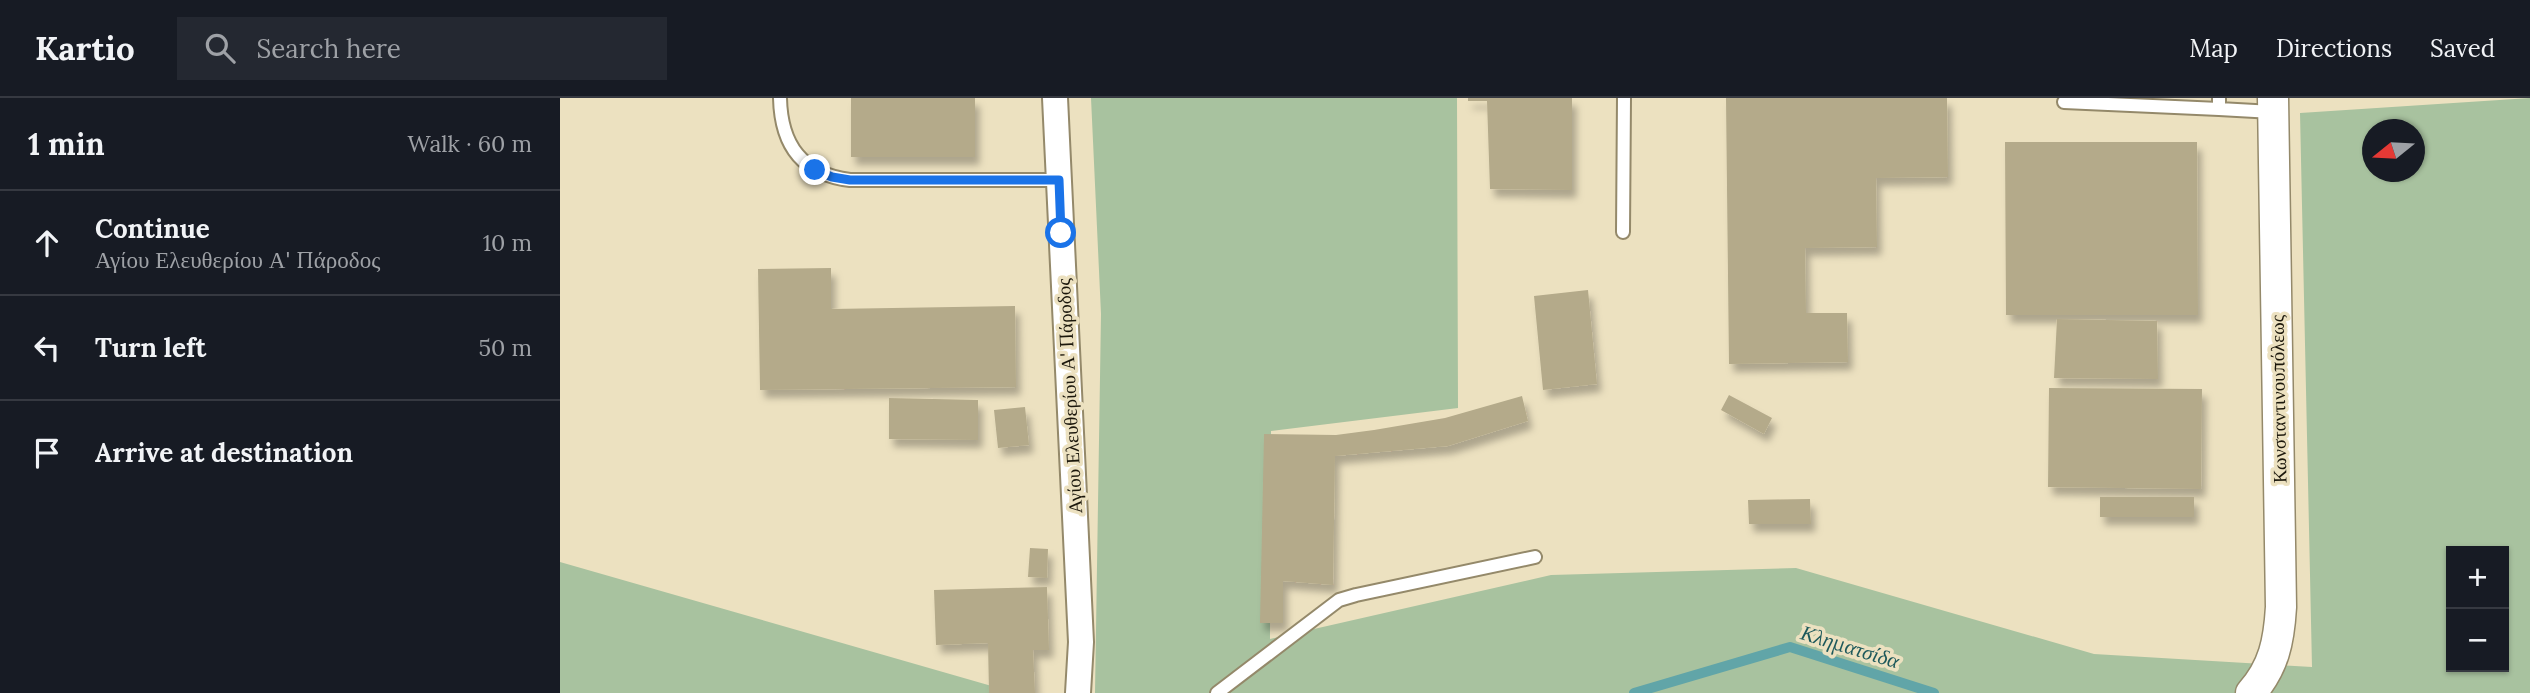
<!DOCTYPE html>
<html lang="en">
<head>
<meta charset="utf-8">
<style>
  body { margin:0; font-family:Lora,serif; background:#242831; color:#f1f3f6 }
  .controls { position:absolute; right:21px; bottom:21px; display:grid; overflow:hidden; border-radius:0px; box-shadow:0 2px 5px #0004 }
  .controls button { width:63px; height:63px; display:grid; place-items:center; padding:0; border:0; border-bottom:2px solid #363941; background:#171b24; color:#f1f3f6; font:35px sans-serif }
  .compass { position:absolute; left:1802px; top:21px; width:63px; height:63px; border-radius:50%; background:#171b24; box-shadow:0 2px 5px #0004; rotate:252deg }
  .stop { position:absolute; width:21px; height:21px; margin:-16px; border:5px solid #1a73e8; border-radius:50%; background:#fff }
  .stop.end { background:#1a73e8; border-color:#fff; box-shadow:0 2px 7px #0008 }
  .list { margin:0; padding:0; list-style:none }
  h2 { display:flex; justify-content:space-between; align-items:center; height:91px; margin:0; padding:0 28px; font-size:30px }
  h2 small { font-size:23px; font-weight:400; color:#9ea1a6 }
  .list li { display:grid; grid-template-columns:46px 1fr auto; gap:21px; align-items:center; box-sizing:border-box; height:105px; padding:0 28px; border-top:2px solid #363941 }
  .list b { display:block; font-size:26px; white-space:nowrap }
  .list p { margin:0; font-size:23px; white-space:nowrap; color:#9ea1a6 }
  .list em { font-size:23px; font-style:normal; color:#9ea1a6 }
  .icon { flex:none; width:38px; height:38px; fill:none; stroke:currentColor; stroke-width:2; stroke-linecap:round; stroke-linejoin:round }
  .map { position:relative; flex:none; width:1970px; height:595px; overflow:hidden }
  header { display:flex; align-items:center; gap:42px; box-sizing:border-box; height:98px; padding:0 35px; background:#171b24; border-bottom:2px solid #363941 }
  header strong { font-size:33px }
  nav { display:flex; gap:38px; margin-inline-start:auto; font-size:24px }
  .search { width:490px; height:63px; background:#242831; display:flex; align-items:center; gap:18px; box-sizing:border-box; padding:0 24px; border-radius:0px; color:#9ea1a6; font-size:26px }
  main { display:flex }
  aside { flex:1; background:#171b24 }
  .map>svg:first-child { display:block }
</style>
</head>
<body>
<header>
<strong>Kartio</strong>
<div class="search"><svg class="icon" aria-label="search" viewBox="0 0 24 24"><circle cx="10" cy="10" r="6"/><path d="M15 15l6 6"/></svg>Search here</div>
<nav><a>Map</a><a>Directions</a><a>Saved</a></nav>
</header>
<main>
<aside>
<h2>1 min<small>Walk · 60 m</small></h2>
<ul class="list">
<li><svg class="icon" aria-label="ahead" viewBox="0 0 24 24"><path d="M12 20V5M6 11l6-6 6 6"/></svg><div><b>Continue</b><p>Αγίου Ελευθερίου Α' Πάροδος</p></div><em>10 m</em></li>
<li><svg class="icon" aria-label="left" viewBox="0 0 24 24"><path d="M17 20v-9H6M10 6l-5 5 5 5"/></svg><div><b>Turn left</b></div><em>50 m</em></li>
<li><svg class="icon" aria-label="arrive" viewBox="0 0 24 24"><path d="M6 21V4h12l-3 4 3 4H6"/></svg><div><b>Arrive at destination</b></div></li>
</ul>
</aside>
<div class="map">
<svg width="1970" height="595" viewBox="0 0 1970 595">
  <defs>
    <filter id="shadow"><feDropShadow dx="4.5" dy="8" stdDeviation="3.5" flood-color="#0004"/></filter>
  </defs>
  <rect width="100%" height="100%" fill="#ece1c0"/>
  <!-- green -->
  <path fill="#a8c29f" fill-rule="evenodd" d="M531,0h366l1,310 -187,23 -1,208 281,-64 245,-7 298,86 218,13 -12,-554 230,-15v595h-1435l6,-379zM1812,32h42v42h-42zM1891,453h53v116h-53z
    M0,464l456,131h-456z"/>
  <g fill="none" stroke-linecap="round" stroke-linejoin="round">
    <!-- stream -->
    <path stroke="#61a5a8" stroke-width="10" d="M1074,595l156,-46 144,46"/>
  </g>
  <!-- building -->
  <path fill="#b4aa8a" filter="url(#shadow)" d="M291,0h124v59h-124z
    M908,0h104v92l-82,-1 -3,-88h-19z
    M1166,0h221l1,79 -72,1 1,69 -72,1 1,65h41l1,49 -119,2z
    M1445,44h192l1,173h-192z
    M271,170v41l184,-3 1,81 -256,3 -2,-121z
    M1028,192l9,94 -54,6 -9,-94z
    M1497,221l100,2 1,58 -104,-1z
    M1489,290l153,1 -1,100 -153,-2z
    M1169,297l43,23 -8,16 -43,-24z
    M962,298l6,25 -80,25 -113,10 -2,129 -50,-4v42h-23l4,-189 72,1 38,-5 71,-12z
    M329,300l89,2v40l-89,-1z
    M465,309l4,38 -31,3 -4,-38z
    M1540,399h94v20h-94z
    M1250,401l1,25h-62l-1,-24z
    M470,450l18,1 -1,29 -19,-1z
    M487,489l2,63h-16l2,43h-46l-1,-50 -52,2 -2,-55z"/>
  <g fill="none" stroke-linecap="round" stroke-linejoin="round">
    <defs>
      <path id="service" d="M220,0c1,47 22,76 70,82h209
        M1659,0v11l54,3
        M1504,4l155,7
        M1063,134l1,-134
        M657,595l122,-93 17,-5 179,-38"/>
      <path id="minor" d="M495,0l26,544 -3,51"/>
      <path id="tertiary" d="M1691,595c23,-26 28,-52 30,-86l-8,-509"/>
    </defs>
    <!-- service casing -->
    <use href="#service" stroke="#94896a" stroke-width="16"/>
    <!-- minor casing -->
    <use href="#minor" stroke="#94896a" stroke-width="28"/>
    <!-- tertiary casing -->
    <use href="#tertiary" stroke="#94896a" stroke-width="33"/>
    <!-- service -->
    <use href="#service" stroke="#fff" stroke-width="12"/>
    <!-- minor -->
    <use href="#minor" stroke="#fff" stroke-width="24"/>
    <!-- tertiary -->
    <use href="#tertiary" stroke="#fff" stroke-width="30"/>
  </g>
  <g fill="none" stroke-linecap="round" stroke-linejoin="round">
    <!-- route -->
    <path stroke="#1a73e8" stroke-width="9" d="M255,72l17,7 18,3h209l2,53"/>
  </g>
  <g text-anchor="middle" stroke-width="7" stroke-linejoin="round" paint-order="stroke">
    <!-- street labels -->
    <g font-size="19" fill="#1b170b" stroke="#ece1c0">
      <text transform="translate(509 298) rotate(-93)" y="7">Αγίου Ελευθερίου Α' Πάροδος</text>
      <text transform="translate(1718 301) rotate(-91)" y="7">Κωνσταντινουπόλεως</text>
    </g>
    <!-- water labels -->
    <g font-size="21" font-style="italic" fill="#1e595b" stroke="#ece1c0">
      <text transform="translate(1290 549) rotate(17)" y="7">Κληματσίδα</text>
    </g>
  </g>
</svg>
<div class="controls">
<button>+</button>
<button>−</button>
</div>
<svg class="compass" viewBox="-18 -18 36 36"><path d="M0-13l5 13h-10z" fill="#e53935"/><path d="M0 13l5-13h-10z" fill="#9ea1a6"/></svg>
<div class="stop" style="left:501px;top:135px"></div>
<div class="stop end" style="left:255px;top:72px"></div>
</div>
</main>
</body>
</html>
